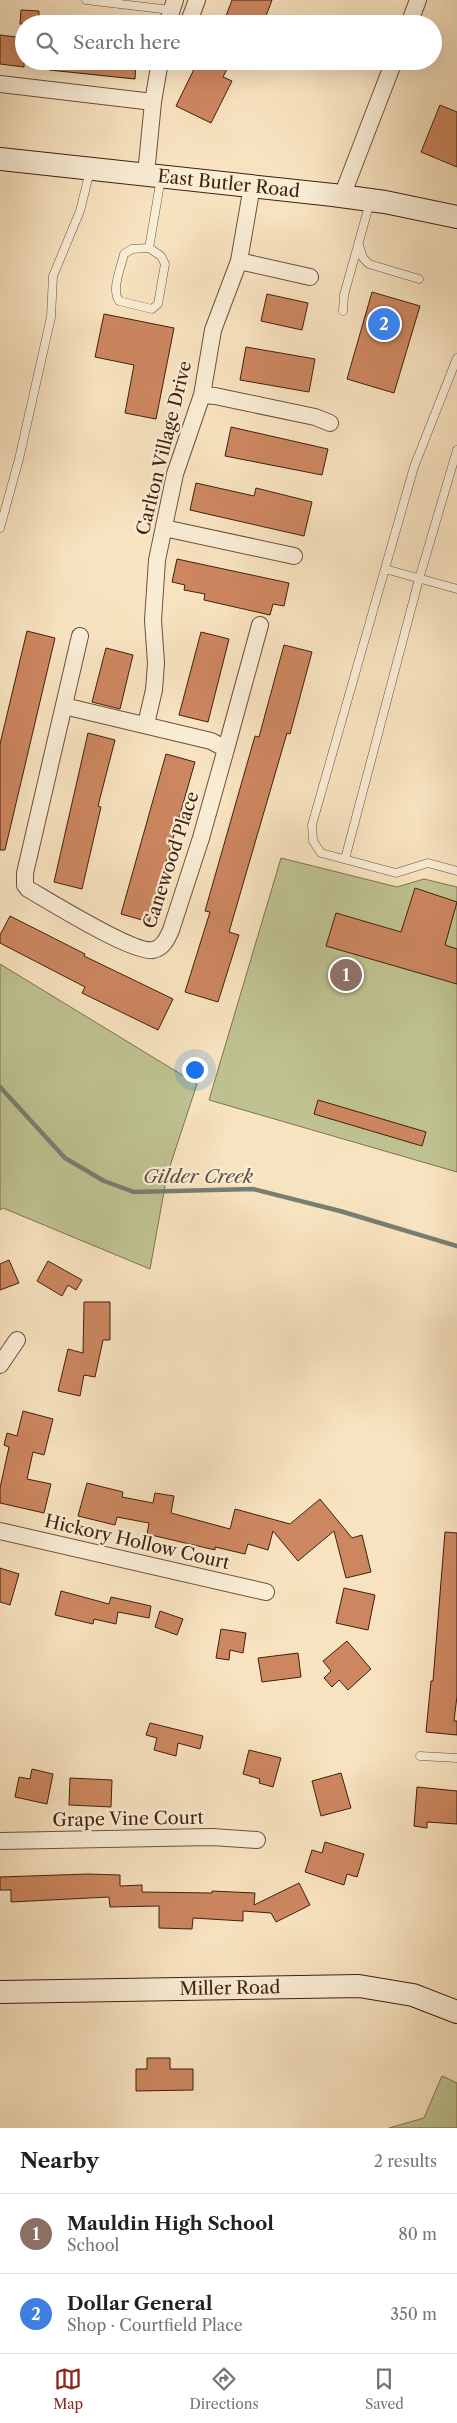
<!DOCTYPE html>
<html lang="en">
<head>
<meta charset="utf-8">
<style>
  body { margin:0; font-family:"Libre Caslon Text",serif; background:#f6f6f6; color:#202124 }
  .you { position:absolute; left:194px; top:1069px; width:18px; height:18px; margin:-12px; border:4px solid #fff; border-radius:50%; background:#1a73e8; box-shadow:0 0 0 8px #1a73e833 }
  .badge { display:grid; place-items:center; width:32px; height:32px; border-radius:50%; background:#8f2418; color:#fff; font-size:16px; font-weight:700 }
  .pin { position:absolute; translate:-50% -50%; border:2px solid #fff; box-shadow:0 1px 5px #0006 }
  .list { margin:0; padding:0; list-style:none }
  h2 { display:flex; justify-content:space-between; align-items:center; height:65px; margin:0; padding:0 20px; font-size:21px }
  h2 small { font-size:16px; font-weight:400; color:#757577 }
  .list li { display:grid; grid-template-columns:32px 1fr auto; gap:15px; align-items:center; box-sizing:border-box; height:80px; padding:0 20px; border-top:1px solid #e0e0e0 }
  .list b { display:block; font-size:19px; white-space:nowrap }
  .list p { margin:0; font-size:16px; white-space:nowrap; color:#757577 }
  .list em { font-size:16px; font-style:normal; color:#757577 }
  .icon { flex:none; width:28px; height:28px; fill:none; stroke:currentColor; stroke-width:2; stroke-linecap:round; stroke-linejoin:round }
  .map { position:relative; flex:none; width:457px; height:2128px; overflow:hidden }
  .search { position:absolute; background:#fff; box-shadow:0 5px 20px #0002; left:15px; right:15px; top:15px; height:55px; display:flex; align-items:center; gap:12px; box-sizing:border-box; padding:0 18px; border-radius:28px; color:#757577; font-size:19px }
  .sheet { height:225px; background:#fff }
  nav { display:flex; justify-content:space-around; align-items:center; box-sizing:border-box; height:70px; border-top:1px solid #e0e0e0; background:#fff; font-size:14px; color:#757577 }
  nav a { display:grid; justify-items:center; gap:2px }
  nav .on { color:#8f2418 }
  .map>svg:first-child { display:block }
</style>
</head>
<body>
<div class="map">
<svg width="457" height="2128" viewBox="0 0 457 2128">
  <rect width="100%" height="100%" fill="#f8e3c0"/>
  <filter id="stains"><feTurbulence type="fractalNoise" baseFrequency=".004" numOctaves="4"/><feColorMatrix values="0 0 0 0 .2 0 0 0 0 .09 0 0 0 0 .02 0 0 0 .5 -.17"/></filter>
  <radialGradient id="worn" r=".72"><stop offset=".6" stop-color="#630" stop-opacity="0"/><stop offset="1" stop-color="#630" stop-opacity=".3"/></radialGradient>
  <!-- green -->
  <path fill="#bfc391" stroke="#80714f" d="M281,858l116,29 27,-8 33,8v285l-248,-72z
    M0,964l197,120 -30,91 -17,94 -147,-61 -3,2z
    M442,2076l15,7v45h-68l35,-10z"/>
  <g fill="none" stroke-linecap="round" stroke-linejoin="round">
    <!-- stream -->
    <path stroke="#787e72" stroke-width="4.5" d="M0,1087l65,71 39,23 30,11 119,-3 87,22 117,35"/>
  </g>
  <!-- building -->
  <path fill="#cd8760" stroke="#411f0d" d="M232,0h40l-9,24h-40z
    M21,10l18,1v13h-19z
    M0,35l24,3v29l-24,-3z
    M49,61h87l-1,18 -86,-9z
    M198,61h33l-8,16 9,4 -21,42 -35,-17z
    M440,105l17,7v55l-36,-15z
    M372,292l48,14 -26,87 -47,-14z
    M267,294l41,9 -6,27 -41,-9z
    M104,314l70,14 -18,91 -31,-6 9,-48 -39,-8z
    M246,347l69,12 -6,33 -69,-12z
    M231,427l97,22 -6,26 -97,-19z
    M196,483l58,13 2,-8 56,14 -8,34 -114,-26z
    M177,559l112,24 -5,23 -11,-2 -3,11 -66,-15 1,-6 -21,-4 1,-5 -13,-3z
    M27,631l28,7 -50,212h-5v-106z
    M201,632l28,7 -21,83 -29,-7z
    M284,645l28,7 -22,82 -3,-1 -58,199 10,3 -21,67 -33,-10 25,-80 -5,-1 50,-175 4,1z
    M106,648l27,7 -13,54 -28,-7z
    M88,733l27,7 -17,66 3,1 -19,82 -28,-7z
    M166,754l29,8 -46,160 -28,-8z
    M415,888l42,14 -12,43 12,4v35l-131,-38 10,-33 65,19z
    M10,916l75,38 -1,2 89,43 -15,31 -76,-37 3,-6 -85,-44v-8z
    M318,1100l108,32 -4,14 -108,-32z
    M9,1260l10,23 -19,7v-26z
    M48,1261l34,19 -6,10 -8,-5 -6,11 -25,-15z
    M84,1302h26v38h-7l-8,37 -11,-2 -4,21 -22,-5 10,-42 15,4z
    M23,1411l30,8 -9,36 -11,-3 -6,27 24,5 -7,29 -44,-10v-15l9,-41 -5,-2 3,-12 10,3z
    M87,1483l36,9 -1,5 31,6 2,-10 19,3 -3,17 59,16 5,-20 55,15 30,-25 32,39 10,-3 9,37 -25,6 -12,-47 -36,30 -25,-30 -5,19 -20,-6 -3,10 -30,-7v3l-68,-16 2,-11 -32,-6 -2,8 -37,-9z
    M445,1532l12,1v163l-3,25h3v14l-31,-3 5,-51h2z
    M0,1568l19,6 -9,31 -10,-3z
    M344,1588l31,7 -7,35 -32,-7z
    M61,1591l48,13 2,-7 40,9 -2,12 -31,-6 -2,12 -22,-5 -1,5 -38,-9z
    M160,1611l23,8 -6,16 -22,-8z
    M221,1629l25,4 -3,20 -13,-3 -1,10 -13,-2z
    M347,1641l24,28 -23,21 -9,-10 -7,7 -8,-9 7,-7 -8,-10z
    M298,1653l3,24 -39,5 -4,-24z
    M150,1723l53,13 -3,13 -22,-6 -2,13 -22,-6 3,-12 -11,-3z
    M249,1750l32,8 -8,29 -14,-4 1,-4 -17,-5z
    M32,1769l21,5 -6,30 -32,-7 4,-20 11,2z
    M341,1773l10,35 -30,8 -9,-35z
    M70,1778l42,2 -1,27 -42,-2z
    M417,1787l40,4v33l-30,-2v6l-13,-2z
    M325,1842l39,12 -7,23 -10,-3 -3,11 -39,-13 7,-22 10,3z
    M88,1874l32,1v11l22,-1v7l70,1v-2l43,2 -1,12 45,-22 11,22 -34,17 -5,-9 -28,-2v10l-50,-3 -1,11 -33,-1v-22l-49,1 -1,-10 -98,5v-12h-11v-13z
    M147,2058h23v11h23v21l-57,1v-22h11z"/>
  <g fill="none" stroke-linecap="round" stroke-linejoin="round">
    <defs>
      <path id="lane" d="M86,0l85,10
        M359,245l4,13 6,6 50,15
        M149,248l-17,1 -8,5c-3,14 -13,35 -5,47l33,8 6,-5 7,-40 -4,-8 -12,-8 12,-70
        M343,311l1,-16 26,-93
        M457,358l-43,109 -102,358 1,16 8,12 75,20 32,-10 29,8
        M0,528l19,-69 32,-142 2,-41 27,-65 10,-40
        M385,569l72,20
        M345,859l74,-280 38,-129
        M420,1756l37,2"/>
      <path id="street" d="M167,24l8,-24
        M188,24l9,-24
        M409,24l9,-24
        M0,84l153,18
        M146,174l7,-72 7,-41
        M342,196l52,-135
        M239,261l71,16
        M202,395l13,1 100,21 15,6
        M164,528l130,28
        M64,706l147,35 15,8 -25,89 -30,92c-4,9 -8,18 -18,20 -19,4 -104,-49 -125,-61l-3,-4v-12l55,-237
        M146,724l8,-34 2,-27 -3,-43 4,-60 18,-86 27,-79 11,-65 26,-69 13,-75
        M226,749l34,-124
        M0,1365l17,-25
        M0,1531l266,61
        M0,1841l212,-4 45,3"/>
      <g id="secondary">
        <path id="s1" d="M0,159l333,36 52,7 72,15"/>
        <path id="s2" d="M0,1992l359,-6 54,9 44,17"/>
      </g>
    </defs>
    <!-- lane casing -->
    <use href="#lane" stroke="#6f503a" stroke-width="9"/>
    <!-- street casing -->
    <use href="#street" stroke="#6f503a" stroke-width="18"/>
    <!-- secondary casing -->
    <use href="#secondary" stroke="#411f0d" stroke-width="24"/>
    <!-- lane -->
    <use href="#lane" stroke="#faedd6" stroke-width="8"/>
    <!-- street -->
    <use href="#street" stroke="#faedd6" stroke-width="16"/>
    <!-- secondary -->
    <use href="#secondary" stroke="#faedd6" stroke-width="22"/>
  </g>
  <g text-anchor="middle" stroke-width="4.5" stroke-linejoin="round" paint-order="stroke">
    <!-- street labels -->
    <g font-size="18" fill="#411f0d" stroke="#faedd6">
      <text dy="6" stroke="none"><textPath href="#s1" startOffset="230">East Butler Road</textPath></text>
      <text transform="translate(164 448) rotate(-76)" y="6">Carlton Village Drive</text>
      <text transform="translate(171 860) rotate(-72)" y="6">Canewood Place</text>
      <text transform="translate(137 1542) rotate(13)" y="6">Hickory Hollow Court</text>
      <text transform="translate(128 1819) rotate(-1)" y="6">Grape Vine Court</text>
      <text dy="6" stroke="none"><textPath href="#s2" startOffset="230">Miller Road</textPath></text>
    </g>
    <!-- water labels -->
    <g font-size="19" font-style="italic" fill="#5d4f40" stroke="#faedd6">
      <text x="198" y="1183">Gilder Creek</text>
    </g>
  </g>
  <rect width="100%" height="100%" filter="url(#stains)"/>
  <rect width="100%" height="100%" fill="url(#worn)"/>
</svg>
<div class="you"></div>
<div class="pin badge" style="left:346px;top:975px;background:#8d6e63">1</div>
<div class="pin badge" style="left:384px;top:324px;background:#3f7fe0">2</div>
<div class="search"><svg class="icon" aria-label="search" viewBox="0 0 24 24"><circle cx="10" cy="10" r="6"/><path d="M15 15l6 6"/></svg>Search here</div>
</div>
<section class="sheet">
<h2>Nearby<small>2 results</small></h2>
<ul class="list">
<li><span class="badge" style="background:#8d6e63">1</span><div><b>Mauldin High School</b><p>School</p></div><em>80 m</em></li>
<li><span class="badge" style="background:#3f7fe0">2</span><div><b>Dollar General</b><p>Shop · Courtfield Place</p></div><em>350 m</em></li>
</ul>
</section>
<nav>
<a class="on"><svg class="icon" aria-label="map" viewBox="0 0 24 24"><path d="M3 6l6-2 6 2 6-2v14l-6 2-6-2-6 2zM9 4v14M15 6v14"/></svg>Map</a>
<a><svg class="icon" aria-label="directions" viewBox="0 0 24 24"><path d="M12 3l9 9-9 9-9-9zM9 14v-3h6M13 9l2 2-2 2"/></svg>Directions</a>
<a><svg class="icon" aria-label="saved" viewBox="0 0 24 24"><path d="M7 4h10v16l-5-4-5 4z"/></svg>Saved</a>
</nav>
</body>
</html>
